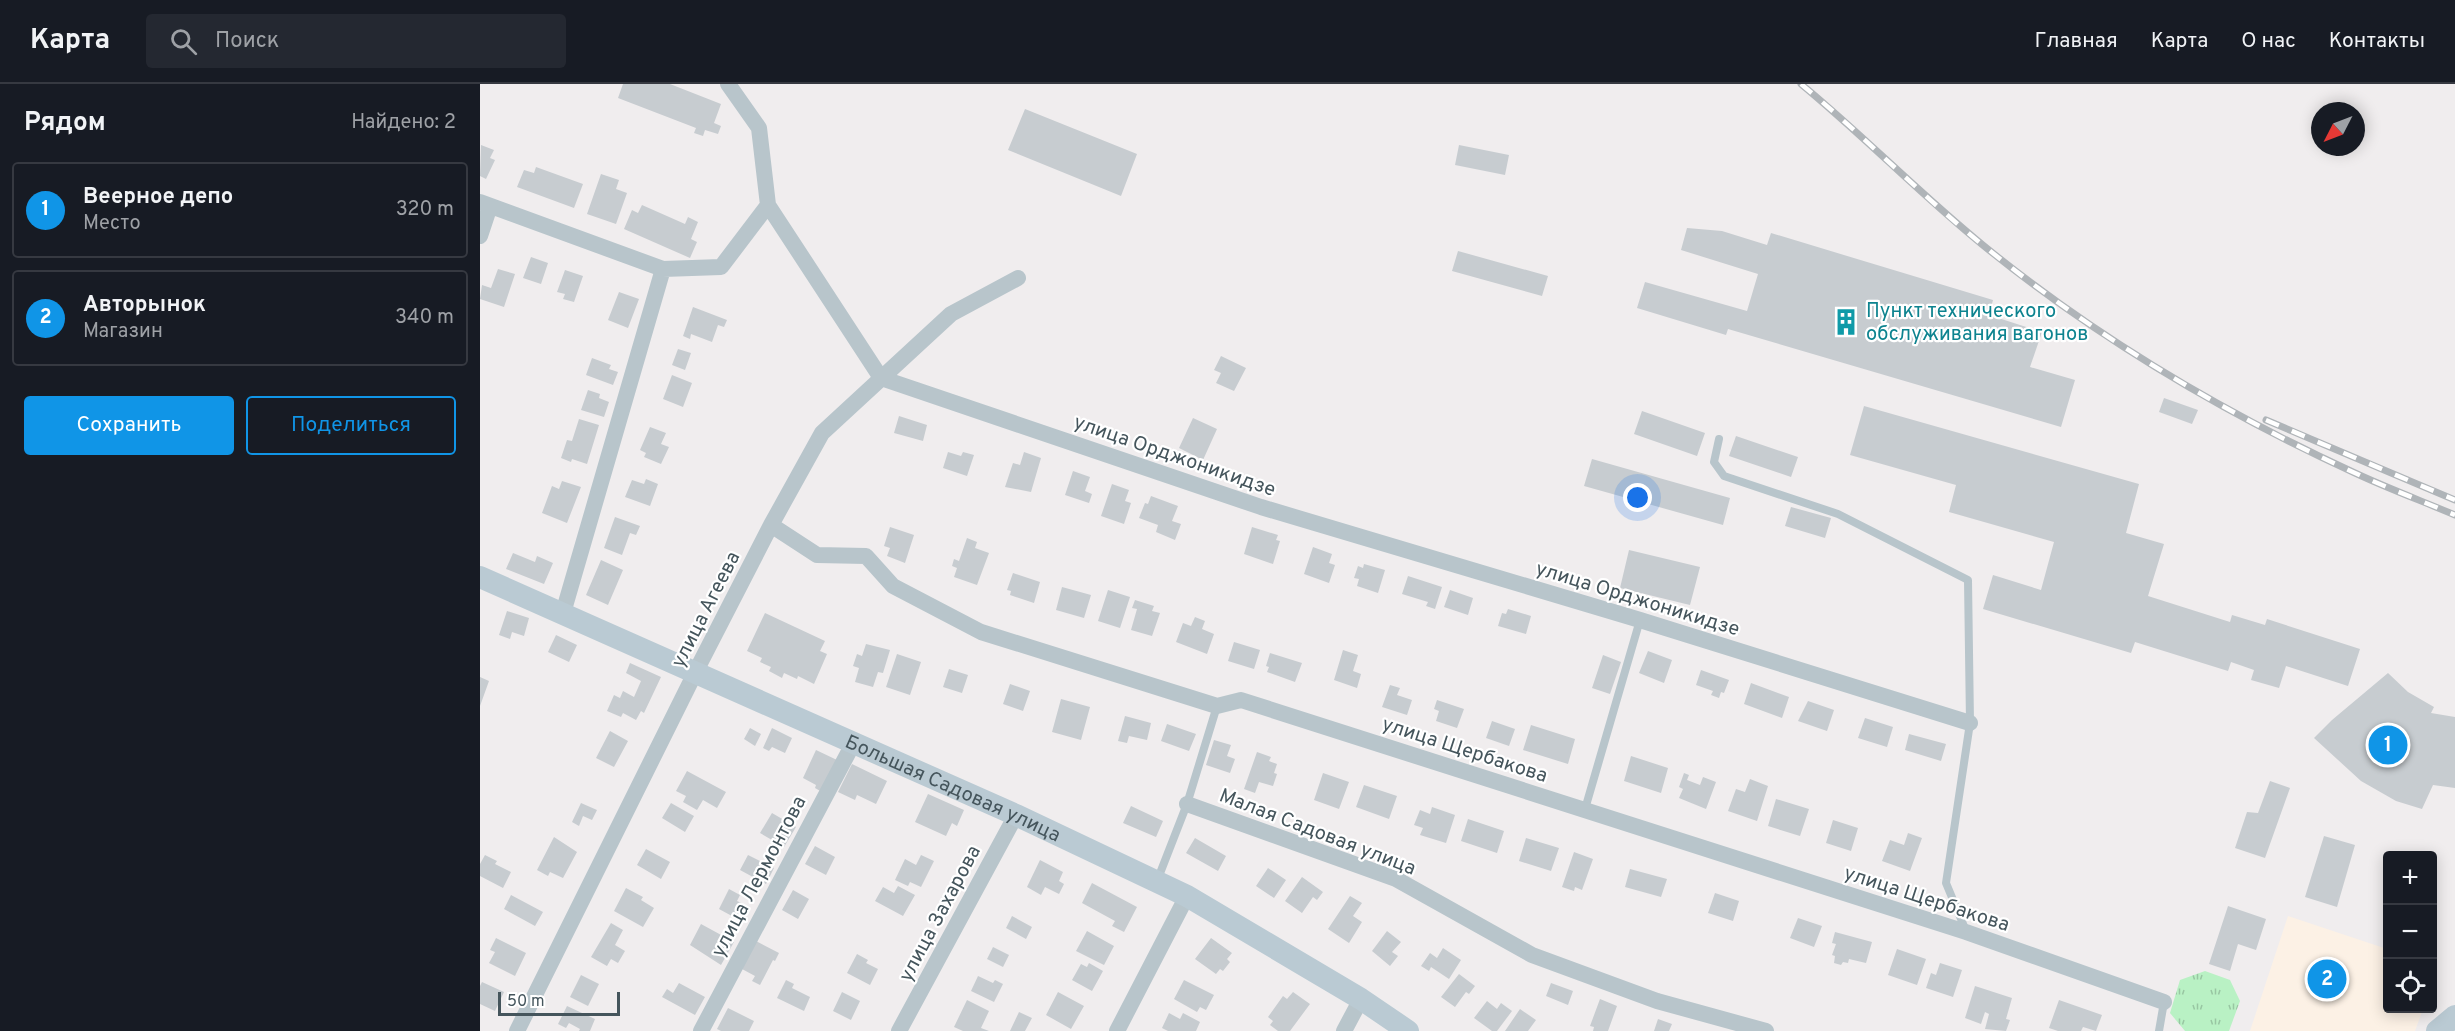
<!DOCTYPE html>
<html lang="ru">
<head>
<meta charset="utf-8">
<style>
  body { margin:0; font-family:Overpass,sans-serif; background:#242831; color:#f1f3f6 }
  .controls { position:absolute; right:18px; bottom:18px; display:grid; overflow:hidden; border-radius:6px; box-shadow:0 3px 15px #0003 }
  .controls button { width:54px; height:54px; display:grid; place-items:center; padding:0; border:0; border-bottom:2px solid #363941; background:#171b24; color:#f1f3f6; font:30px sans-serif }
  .compass { position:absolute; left:1831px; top:18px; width:54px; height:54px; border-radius:50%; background:#171b24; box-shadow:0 3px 15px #0003; rotate:228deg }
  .scale { position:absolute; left:18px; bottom:15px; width:122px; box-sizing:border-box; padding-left:6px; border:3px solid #45555c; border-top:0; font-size:16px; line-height:21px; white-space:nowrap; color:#45555c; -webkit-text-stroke:4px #fff; paint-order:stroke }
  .you { position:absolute; left:1158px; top:414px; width:21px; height:21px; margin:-15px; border:4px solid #fff; border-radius:50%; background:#1a73e8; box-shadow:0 0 0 9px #1a73e833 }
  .badge { display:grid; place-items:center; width:39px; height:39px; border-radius:50%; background:#1095e7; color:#fff; font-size:20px; font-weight:700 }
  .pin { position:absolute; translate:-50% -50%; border:3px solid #fff; box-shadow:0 2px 6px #0006 }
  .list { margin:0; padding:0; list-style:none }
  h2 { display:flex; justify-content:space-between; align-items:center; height:78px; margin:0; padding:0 24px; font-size:26px }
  h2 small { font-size:20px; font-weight:400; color:#9ea1a6 }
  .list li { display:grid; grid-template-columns:39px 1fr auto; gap:18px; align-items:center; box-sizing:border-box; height:96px; margin:0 12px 12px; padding:0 12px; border:2px solid #363941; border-radius:6px }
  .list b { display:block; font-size:22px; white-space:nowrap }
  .list p { margin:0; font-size:20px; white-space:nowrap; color:#9ea1a6 }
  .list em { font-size:20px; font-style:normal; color:#9ea1a6 }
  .actions { display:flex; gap:12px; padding:18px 24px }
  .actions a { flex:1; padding:14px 0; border:2px solid #1095e7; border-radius:6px; text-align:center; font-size:21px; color:#1095e7 }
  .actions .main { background:#1095e7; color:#fff }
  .icon { flex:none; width:33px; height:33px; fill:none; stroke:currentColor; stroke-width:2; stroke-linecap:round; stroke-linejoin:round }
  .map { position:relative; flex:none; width:1975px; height:947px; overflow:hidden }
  header { display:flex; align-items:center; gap:36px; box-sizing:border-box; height:84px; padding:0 30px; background:#171b24; border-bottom:2px solid #363941 }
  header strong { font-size:28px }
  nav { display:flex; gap:33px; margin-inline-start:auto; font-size:21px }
  .search { width:420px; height:54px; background:#242831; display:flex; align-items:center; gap:15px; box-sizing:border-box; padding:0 21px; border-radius:6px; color:#9ea1a6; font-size:22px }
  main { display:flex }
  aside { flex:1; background:#171b24 }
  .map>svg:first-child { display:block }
</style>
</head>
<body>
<header>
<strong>Карта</strong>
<div class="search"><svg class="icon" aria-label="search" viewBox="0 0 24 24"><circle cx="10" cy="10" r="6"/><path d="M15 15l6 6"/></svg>Поиск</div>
<nav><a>Главная</a><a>Карта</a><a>О нас</a><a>Контакты</a></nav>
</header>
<main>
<aside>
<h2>Рядом<small>Найдено: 2</small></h2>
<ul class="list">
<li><span class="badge">1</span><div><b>Веерное депо</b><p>Место</p></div><em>320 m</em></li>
<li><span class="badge">2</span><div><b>Авторынок</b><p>Магазин</p></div><em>340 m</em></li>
</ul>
<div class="actions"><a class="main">Сохранить</a><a>Поделиться</a></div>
</aside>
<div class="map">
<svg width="1975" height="947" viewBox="0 0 1975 947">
  <defs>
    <pattern id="grass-tufts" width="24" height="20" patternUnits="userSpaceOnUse" patternTransform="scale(1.5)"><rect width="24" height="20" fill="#b9f1c4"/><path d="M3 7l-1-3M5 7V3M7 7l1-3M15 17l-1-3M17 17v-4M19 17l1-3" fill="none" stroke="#98c6a2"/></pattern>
  </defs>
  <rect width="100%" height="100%" fill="#f0edee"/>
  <!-- commercial -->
  <path fill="#fcf1e5" d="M1808,832l99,33 1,59 35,1 -8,22h-165z"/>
  <!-- grass -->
  <path fill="url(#grass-tufts)" d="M1725,887l25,9 10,21 -11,30h-44l-15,-18 10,-33z"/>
  <!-- building -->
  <path fill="#c7ccd0" d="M143,0h47l51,20 -7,19 7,3 -3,8 -13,-4 -2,6 -9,-3 2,-5 -78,-30z
    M545,25l112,45 -16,42 -113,-46z
    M1,61l13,5 -4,8 5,2 -9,19 -6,-3z
    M979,61l50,10 -4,20 -50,-10z
    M56,83l47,17 -9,24 -57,-21 7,-17 10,3z
    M121,90l18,6 -3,9 11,4 -11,31 -29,-10z
    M162,121l43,19 3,-7 10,5 -7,17 6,3 -7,16 -66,-29 8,-19 6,3z
    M1207,144l35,3 45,14 4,-12 222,67 -4,15 53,17 -12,35 45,13 -14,47 -333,-98 -2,6 -89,-27 8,-26 102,29 11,-37 -77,-24z
    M978,167l90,25 -6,20 -90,-25z
    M51,173l17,6 -7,21 -18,-6z
    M18,185l17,5 -11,33 -24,-8 2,-14 9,3z
    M85,186l18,6 -9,26 -11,-3 2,-5 -8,-2z
    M139,208l20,7 -11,29 -20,-8z
    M213,223l34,13 -3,7 -6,-2 -6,17 -21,-8 -1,5 -7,-3z
    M198,265l13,4 -6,17 -13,-5z
    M741,272l25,12 -12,23 -18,-8 5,-10 -7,-3z
    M112,274l19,7 -2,4 9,3 -5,13 -27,-10z
    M192,291l20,8 -9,24 -20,-8z
    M108,306l12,4 -1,4 10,4 -5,15 -23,-7z
    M1684,314l34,12 -6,14 -33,-12z
    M1384,322l275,78 -13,49 38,11 -16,52 82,26 2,-7 33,10 2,-6 93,30 -12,37 -62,-20 -7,22 -28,-8 3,-10 -23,-8 -3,9 -93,-29 -4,11 -148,-44 10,-34 48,15 13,-48 -105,-30 7,-27 -106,-30z
    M1162,327l63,22 -8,23 -63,-22z
    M419,332l28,9 -4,16 -29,-8z
    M713,334l24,11 -14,31 -24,-12z
    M99,335l20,6 -12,39 -15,-5 -1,3 -10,-4 6,-18 5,1z
    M170,343l16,6 -5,11 8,3 -8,17 -17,-7 2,-4 -6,-3z
    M1256,352l62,21 -7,20 -62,-21z
    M468,368l13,4 2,-4 11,3 -7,21 -24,-8z
    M544,368l17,6 -10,34 -26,-5 8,-24 7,2z
    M1112,375l138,39 -7,27 -139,-39z
    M593,387l17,6 -5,14 7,3 -3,9 -24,-8z
    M166,395l12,5 -8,22 -25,-9 7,-17 12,4z
    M82,397l19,6 -14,36 -25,-10 10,-27 7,3z
    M632,400l17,6 -4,11 6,2 -7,21 -23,-8z
    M671,412l27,10 -6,15 9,3 -6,16 -19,-8 2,-7 -19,-7 6,-15 3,1z
    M1311,423l40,11 -6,20 -40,-12z
    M135,433l25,9 -4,9 -6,-2 -8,22 -18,-7z
    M410,443l24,8 -9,28 -18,-7 3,-8 -6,-2z
    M772,443l26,8 -2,5 4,1 -7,23 -29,-10z
    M487,454l10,4 -2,6 14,5 -12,32 -23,-8 3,-9 -5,-2 2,-7 5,2z
    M833,463l19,7 -3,9 6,2 -6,18 -25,-9z
    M1149,466l71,17 -10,38 -70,-17z
    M33,469l22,9 2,-6 16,7 -9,21 -38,-15z
    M121,476l22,10 -15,35 -22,-10z
    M884,480l21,6 -7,23 -21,-7 2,-7 -5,-1 4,-12 5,2z
    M533,489l27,9 -6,21 -24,-8 1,-4 -4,-1z
    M928,492l34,11 -7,22 -9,-3 2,-4 -26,-8z
    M582,503l29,8 -7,23 -28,-8z
    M628,506l22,7 -10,31 -22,-7z
    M970,506l23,8 -5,17 -24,-8z
    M655,516l19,6 -2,5 8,2 -8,23 -21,-6 6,-21 -5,-1z
    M1028,525l23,7 -5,18 -28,-8 4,-13 4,1z
    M27,527l22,7 -5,18 -12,-4 -2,7 -11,-4z
    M285,529l60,28 -5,10 7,3 -13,30 -16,-8 -1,3 -13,-6 -2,5 -13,-7 2,-4 -11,-5 2,-4 -15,-7z
    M715,533l10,4 -3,8 12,5 -7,20 -31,-12 7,-19 8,3z
    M76,551l21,10 -8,17 -21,-10z
    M754,558l26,8 -6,19 -26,-8z
    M386,560l24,6 -7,23 -5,-1 -5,15 -18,-5 4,-14 -6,-2 4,-12 5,2z
    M863,566l15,5 -5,16 8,3 -4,14 -23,-8z
    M1168,567l24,9 -8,23 -25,-10z
    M790,569l32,10 -7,19 -28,-10 2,-5 -3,-1z
    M417,570l24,8 -11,33 -24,-8z
    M1123,571l18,7 -11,32 -18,-6z
    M150,579l31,14 -17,36 -3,-2 -5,9 -13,-7 -2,4 -14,-6 7,-16 6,3 3,-7 11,6 7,-16 -15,-8z
    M469,585l19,6 -6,18 -19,-6z
    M1221,586l28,10 -5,13 -3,-1 -2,6 -8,-3 2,-4 -17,-6z
    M1908,589l20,19 26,15 -3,6 24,4v71l-22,-3 -11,24 -26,-8 -35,-20 -47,-43 18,-18z
    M0,593l9,4 -9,25z
    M1271,599l38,14 -7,21 -38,-14z
    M530,600l20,7 -7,20 -20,-7z
    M910,601l10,3 -3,7 15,5 -5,15 -25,-8z
    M581,615l29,8 -9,33 -29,-8z
    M957,616l27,9 -7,19 -21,-7 3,-10 -5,-2z
    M1328,617l26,9 -7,21 -29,-10z
    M645,632l26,7 -4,17 -18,-4 -2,7 -9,-2z
    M1385,634l28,9 -6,20 -29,-9z
    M1012,637l23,8 -6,17 -23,-8z
    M687,640l29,10 -7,17 -28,-10z
    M1051,641l44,14 -7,25 -45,-14z
    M270,644l11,6 -6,12 -11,-7z
    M292,644l20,10 -7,15 -13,-6 -3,4 -6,-3z
    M130,647l18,10 -14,26 -18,-9z
    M1429,650l37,10 -5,17 -36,-11z
    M734,656l17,5 -4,11 8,3 -5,14 -24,-8z
    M336,666l21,10 -15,32 -7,-4 1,-3 -13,-7z
    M777,668l14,5 -2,4 8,3 -3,9 3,1 -4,12 -14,-4 -4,11 -11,-4z
    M1151,672l37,12 -7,25 -37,-12z
    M372,680l35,17 -11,23 -19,-9 -2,5 -17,-8z
    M207,687l39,21 -9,16 -14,-8 -6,10 -14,-8 3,-6 -10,-5z
    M843,689l26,9 -10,27 -25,-9z
    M1204,689l5,2 -2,5 13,5 3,-8 13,5 -10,27 -27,-11 4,-9 -4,-2z
    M1270,695l18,7 -11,35 -29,-10 8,-22 9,3z
    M1790,697l20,7 -25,70 -30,-10 12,-36 11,1z
    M884,701l33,11 -8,23 -33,-12z
    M448,710l36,16 -7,16 -5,-3 -6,13 -31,-14z
    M1296,715l33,10 -9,27 -32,-10z
    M101,719l16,7 -5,10 -9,-4 -4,10 -7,-4z
    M191,719l23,13 -9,16 -23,-14z
    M651,722l32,15 -7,16 -33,-14z
    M952,723l23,8 -9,28 -26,-8 3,-7 -9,-3 6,-15 10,4z
    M292,729l24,14 -12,20 -24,-14z
    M988,735l36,12 -7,22 -36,-12z
    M1353,736l25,8 -7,23 -25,-8z
    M1428,749l14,5 -12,33 -28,-10 8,-21 14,5z
    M1844,752l31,9 -18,62 -32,-10z
    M74,753l23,15 -14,26 -13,-6 -2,4 -11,-6z
    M715,754l31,18 -8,15 -32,-18z
    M1046,754l33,10 -8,23 -32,-10z
    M335,762l20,11 -9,18 -21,-11z
    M166,765l24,13 -9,17 -24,-14z
    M1094,768l19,7 -11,31 -7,-3 -1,4 -12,-4z
    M5,771l12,6 -2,3 16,8 -8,16 -23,-12v-12z
    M268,771l26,13 -8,16 -26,-14z
    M441,771l13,6 -13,26 -11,-5 -2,4 -13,-6 10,-21 11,6z
    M560,776l23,12 -4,9 5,3 -5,10 -14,-7 -4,8 -14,-8z
    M788,784l18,12 -12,18 -18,-12z
    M1150,785l37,10 -6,18 -36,-10z
    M822,793l21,15 -6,8 -4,-3 -11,16 -17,-12z
    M612,799l45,24 -13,25 -12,-6 3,-5 -33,-18z
    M418,802l17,9 -12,21 -28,-15 8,-14 11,6z
    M146,804l17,9 -2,3 13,8 -11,19 -29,-16z
    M249,805l11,6 -3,6 13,6 -7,15 -24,-13z
    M313,806l16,9 -11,20 -16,-9z
    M1235,809l24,8 -6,20 -25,-8z
    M31,811l32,17 -8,14 -31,-17z
    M870,812l12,7 -9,13 9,6 -13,21 -21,-14z
    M1748,822l38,13 -10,31 -18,-6 -8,27 -21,-7z
    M532,832l20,11 -6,12 -20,-11z
    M1318,834l24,8 -8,21 -24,-9z
    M131,839l12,7 -8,15 10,6 -7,12 -7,-4 -4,7 -16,-9z
    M221,840l33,18 -13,23 -31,-20z
    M607,847l27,15 -10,19 -28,-14z
    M907,847l14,11 -9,10 6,4 -8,10 -18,-15z
    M1355,848l37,10 -6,21 -17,-4 -1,4 -5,-1 -2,3 -7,-2 1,-7 -3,-1 4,-11 -4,-1z
    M16,854l30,15 -11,23 -26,-13 6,-11 -5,-2z
    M731,854l21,15 -5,6 3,3 -7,9 -3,-2 -4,5 -21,-15z
    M276,857l23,12 -4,8 -2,-1 -13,25 -8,-4 3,-5 -13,-7z
    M513,863l16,8 -6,12 -16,-8z
    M963,864l18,12 -12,19 -18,-12 -2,4 -8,-5 9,-13 7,5z
    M1417,865l29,10 -9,26 -29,-10z
    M377,870l11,6 -2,3 12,6 -8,16 -23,-12z
    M609,879l14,8 -11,20 -20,-11 9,-16 6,3z
    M1460,879l22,7 -9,27 -27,-9 5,-15 5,2z
    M979,890l16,12 -6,8 -3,-2 -11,15 -14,-10z
    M101,891l18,9 -11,22 -18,-9z
    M498,892l15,7 2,-3 8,4 -9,18 -23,-11z
    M306,896l8,4 -2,4 18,9 -6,14 -27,-13z
    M704,896l30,15 -8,15 -6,-3 -3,5 -23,-13z
    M2,898l22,10 -9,19 -15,-7v-18z
    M199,899l26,14 -10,18 -33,-18 5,-8 6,4z
    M1071,899l22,8 -5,14 -22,-9z
    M1495,902l37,12 -6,21 4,1 -4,11 -21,-2 4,-15 -4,-2 -4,12 -16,-6z
    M362,908l18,9 -9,19 -18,-9z
    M578,908l26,14 -13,23 -25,-14z
    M813,908l17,12 -20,27h-12l-8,-6 3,-4 -5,-4 15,-21 4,3z
    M1120,915l17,7 -9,25h-15l1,-4 -4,-1z
    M487,916l22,11 -8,17 8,3h-26l-9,-4z
    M1579,916l43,15 -6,16 -13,-4 -2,4h-23l-9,-3z
    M1007,917l10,8 4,-6 11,8 -15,20h-5l-18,-13z
    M87,922l28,13 -5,12h-11l1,-2 -11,-6 -3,5 -8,-4z
    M248,924l26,13 -5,10h-28l-4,-2z
    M1040,925l16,11 -8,11h-23z
    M539,928l13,6 -7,13h-15z
    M689,929l11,6 3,-6 17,9 -4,9h-28l-6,-3z
    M1178,935l14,5 -3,7h-15z"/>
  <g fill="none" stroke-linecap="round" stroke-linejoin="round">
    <!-- service -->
    <path stroke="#b8c5cb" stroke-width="8" d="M1239,355l-5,23 10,14 114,38 130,66 2,143 -24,160 20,48
      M1105,725l55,-189
      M677,797l30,-77 30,-98
      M1679,947l5,-29"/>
    <!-- minor -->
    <path stroke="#b8c5cb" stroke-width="16" d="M248,0l31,44 9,77
      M0,118l183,67 58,-2 47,-62 113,173 380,129 379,113 330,103
      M0,152l10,-30
      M291,441l46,30 49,1 27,30 88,46 236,74 24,-6 725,232 198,70
      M83,529l100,-344
      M707,720l209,75 136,76 125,46 109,30
      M37,947l179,-360 75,-146 51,-92 129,-119 67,-36
      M221,947l153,-289
      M419,947l117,-216
      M637,947l70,-135
      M864,947l17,-32"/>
    <!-- secondary -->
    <g stroke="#bacad3" stroke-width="22">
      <path id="s1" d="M0,493l536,238 171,81 174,103 47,32"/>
      <path d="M1957,947l18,-15"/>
    </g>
    <defs>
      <path id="rail" d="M1321,0c63,52 120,111 183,162 112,91 240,167 371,227 32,15 67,28 100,42
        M1786,336l189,80"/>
    </defs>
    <!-- rail casing -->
    <use href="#rail" stroke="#afb4b8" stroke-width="7"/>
    <!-- rail -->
    <use href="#rail" stroke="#fff" stroke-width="4.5" stroke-dasharray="14" stroke-linecap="butt"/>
  </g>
  <!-- icons -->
  <defs>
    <symbol id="building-bare" viewBox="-9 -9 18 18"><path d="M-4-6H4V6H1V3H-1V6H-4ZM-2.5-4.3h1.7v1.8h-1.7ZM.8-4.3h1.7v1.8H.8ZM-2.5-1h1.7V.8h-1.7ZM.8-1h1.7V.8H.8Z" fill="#0f9aa8" stroke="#fff" stroke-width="2.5" paint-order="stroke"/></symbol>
  </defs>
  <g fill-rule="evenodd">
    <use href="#building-bare" x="1347" y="219" width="38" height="38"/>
  </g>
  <g text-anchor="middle" stroke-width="4.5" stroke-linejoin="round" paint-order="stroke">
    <!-- culture labels -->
    <g font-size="20" fill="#0d838f" stroke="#fff" text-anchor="start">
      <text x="1386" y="233">Пункт технического<tspan x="1386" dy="23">обслуживания вагонов</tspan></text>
    </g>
    <!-- street labels -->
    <g font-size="20" fill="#45555c" stroke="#fff">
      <text transform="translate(695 371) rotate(19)" y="7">улица Орджоникидзе</text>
      <text transform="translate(1158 514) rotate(17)" y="7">улица Орджоникидзе</text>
      <text transform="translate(225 525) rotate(-63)" y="7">улица Агеева</text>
      <text transform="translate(985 665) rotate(18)" y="7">улица Щербакова</text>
      <text dy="7" stroke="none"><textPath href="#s1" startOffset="518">Большая Садовая улица</textPath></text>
      <text transform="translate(838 747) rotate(21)" y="7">Малая Садовая улица</text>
      <text transform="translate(278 792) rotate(-62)" y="7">улица Лермонтова</text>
      <text transform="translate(1447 814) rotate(18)" y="7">улица Щербакова</text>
      <text transform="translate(459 829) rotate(-62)" y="7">улица Захарова</text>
    </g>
  </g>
</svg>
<div class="controls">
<button>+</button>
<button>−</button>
<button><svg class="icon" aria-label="locate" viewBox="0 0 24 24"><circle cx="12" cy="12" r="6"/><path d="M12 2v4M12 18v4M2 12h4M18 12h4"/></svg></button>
</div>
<svg class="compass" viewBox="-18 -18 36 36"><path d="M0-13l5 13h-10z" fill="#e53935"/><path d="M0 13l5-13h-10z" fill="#9ea1a6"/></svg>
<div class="scale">50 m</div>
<div class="you"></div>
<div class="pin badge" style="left:1908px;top:661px">1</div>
<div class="pin badge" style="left:1847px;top:895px">2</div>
</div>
</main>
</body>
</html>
